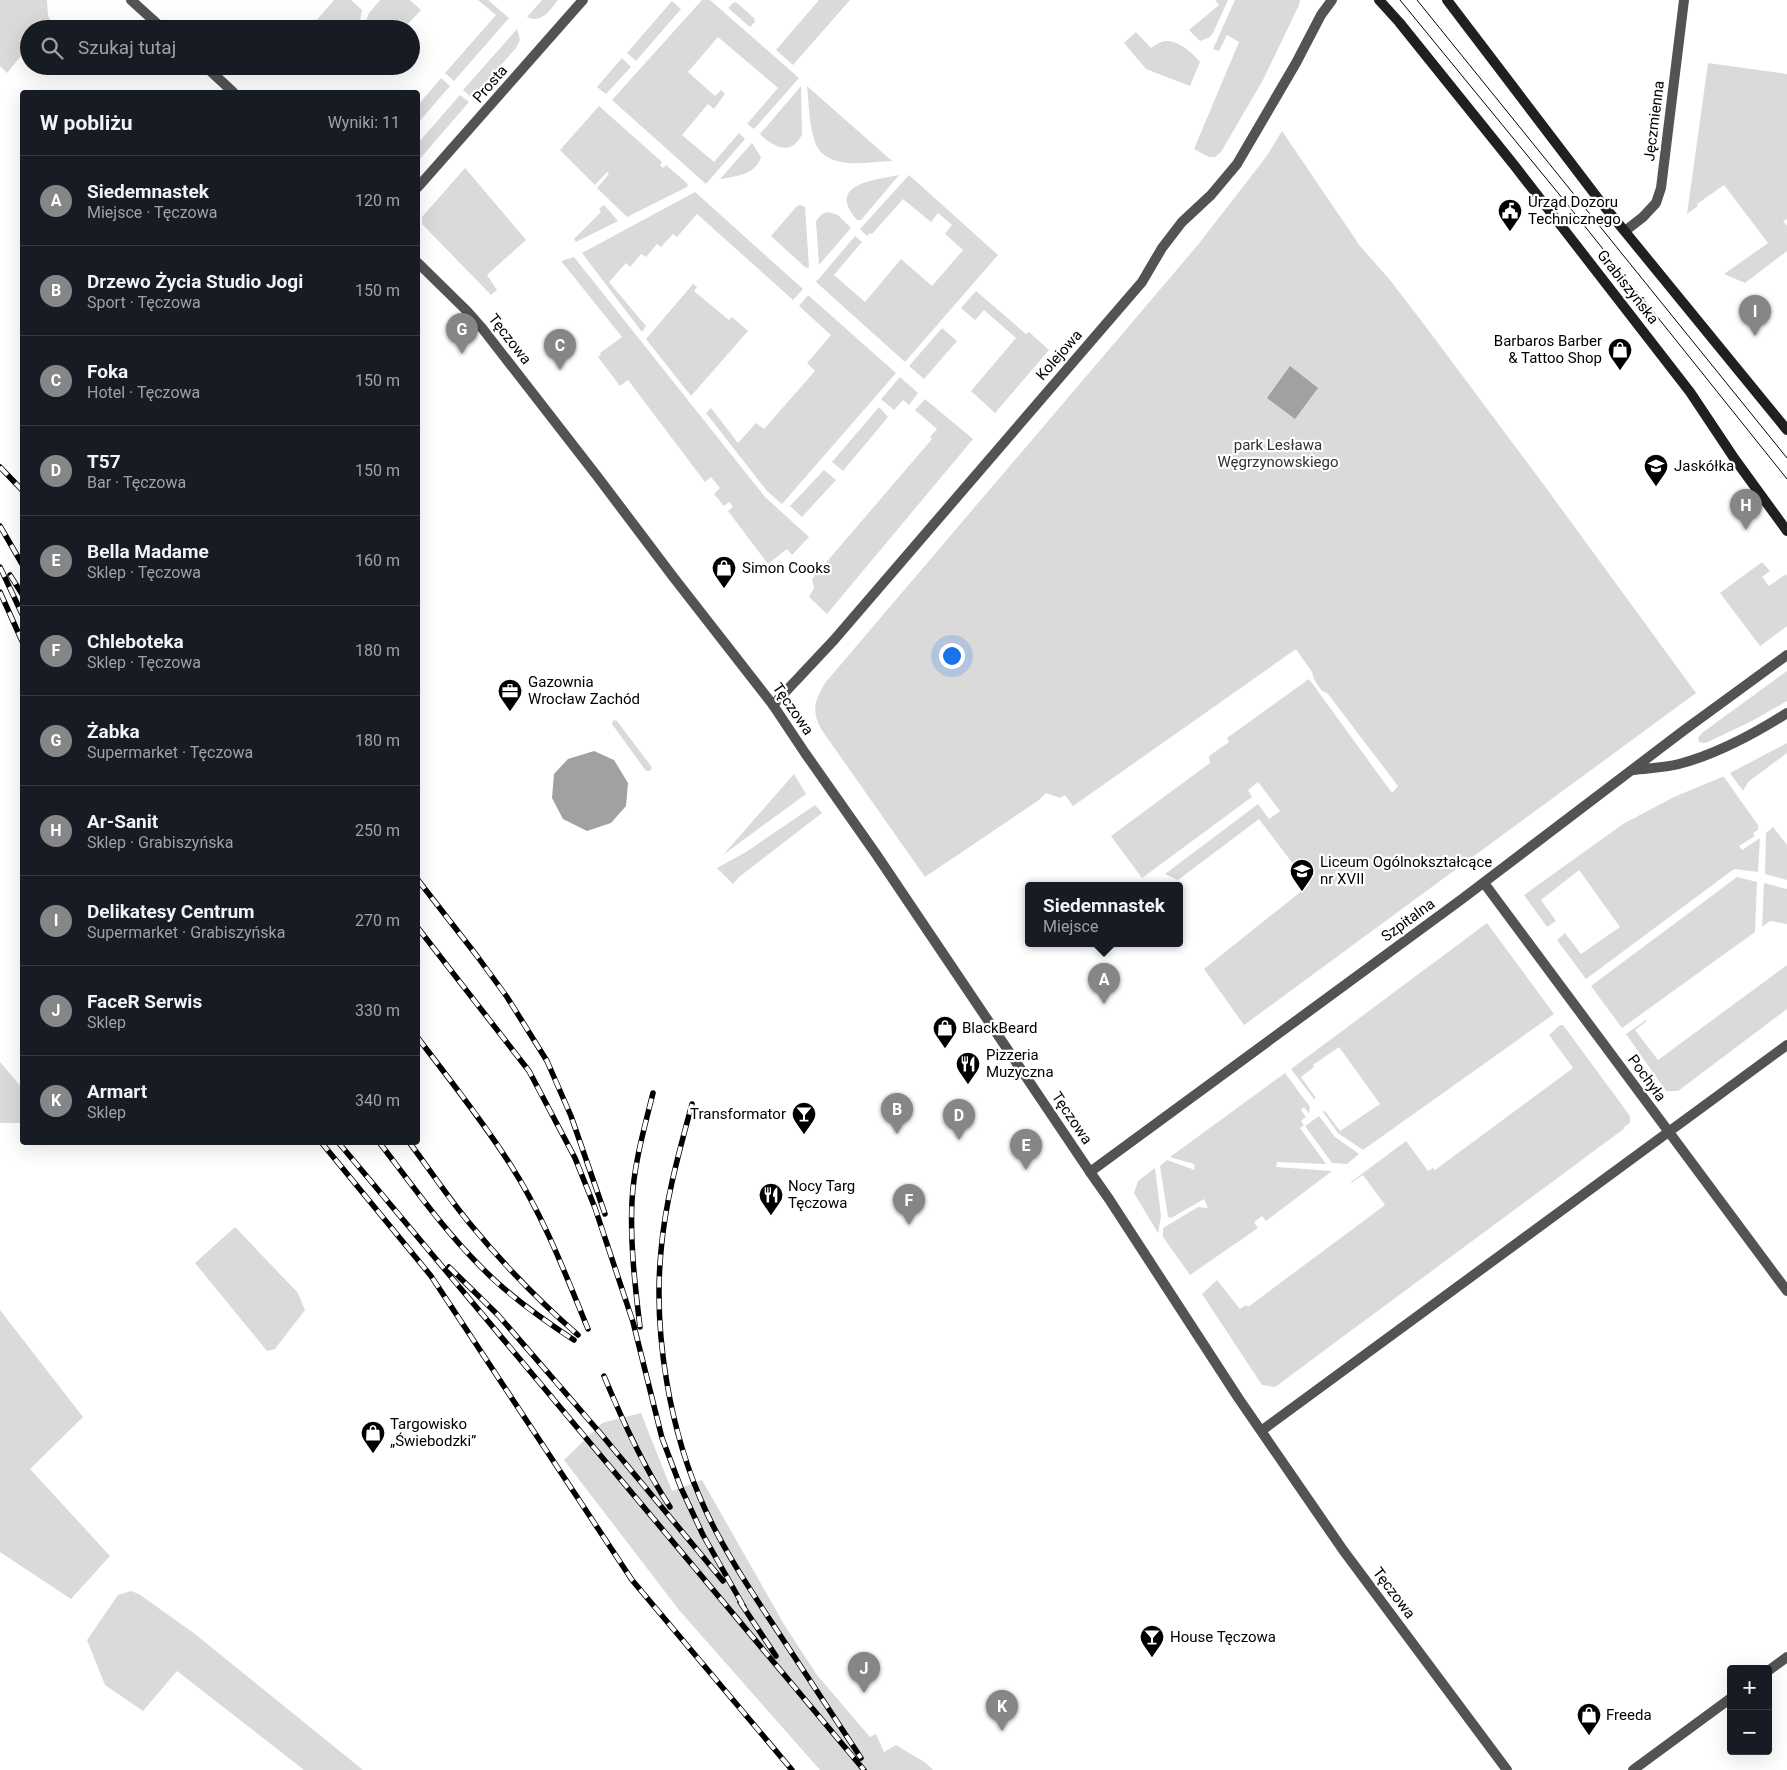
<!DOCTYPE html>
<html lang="pl">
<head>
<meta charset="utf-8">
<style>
  body { margin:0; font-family:Roboto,sans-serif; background:#20242c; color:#f1f3f6 }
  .controls { position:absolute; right:15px; bottom:15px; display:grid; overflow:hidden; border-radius:5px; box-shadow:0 5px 20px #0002 }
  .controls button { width:45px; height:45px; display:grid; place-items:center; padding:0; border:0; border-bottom:1px solid #363941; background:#171b24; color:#f1f3f6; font:25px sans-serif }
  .you { position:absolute; left:951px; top:655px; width:18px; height:18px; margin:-12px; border:4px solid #fff; border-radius:50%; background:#1a73e8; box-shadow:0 0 0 8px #1a73e833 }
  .badge { display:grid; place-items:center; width:32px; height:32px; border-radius:50%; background:#858687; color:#fff; font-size:16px; font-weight:700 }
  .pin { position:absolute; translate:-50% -41px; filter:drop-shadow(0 1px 2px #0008) }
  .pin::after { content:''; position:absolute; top:26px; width:18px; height:15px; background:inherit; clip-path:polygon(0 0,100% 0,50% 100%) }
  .popup { position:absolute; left:1025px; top:882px; width:158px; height:65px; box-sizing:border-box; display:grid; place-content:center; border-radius:5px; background:#171b24; filter:drop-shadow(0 1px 4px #0005); font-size:16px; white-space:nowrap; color:#9ea1a6 }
  .popup b { font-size:19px; color:#f1f3f6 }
  .popup::after { content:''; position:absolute; left:50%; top:100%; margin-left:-10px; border:10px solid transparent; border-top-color:#171b24 }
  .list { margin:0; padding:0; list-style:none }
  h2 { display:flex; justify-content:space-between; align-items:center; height:65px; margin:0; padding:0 20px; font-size:21px }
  h2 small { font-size:16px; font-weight:400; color:#9ea1a6 }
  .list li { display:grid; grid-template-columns:32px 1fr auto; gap:15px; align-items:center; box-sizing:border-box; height:90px; padding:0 20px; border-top:1px solid #363941 }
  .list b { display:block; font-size:19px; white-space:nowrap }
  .list p { margin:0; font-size:16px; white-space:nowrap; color:#9ea1a6 }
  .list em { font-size:16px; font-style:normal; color:#9ea1a6 }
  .icon { flex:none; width:28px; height:28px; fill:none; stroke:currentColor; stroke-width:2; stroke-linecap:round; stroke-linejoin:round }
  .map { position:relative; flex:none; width:1787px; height:1770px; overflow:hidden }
  .search { position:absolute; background:#171b24; box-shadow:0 5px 20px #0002; left:20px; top:20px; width:400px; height:55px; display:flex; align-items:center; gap:12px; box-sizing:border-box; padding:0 18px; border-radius:28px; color:#9ea1a6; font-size:19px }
  .panel { position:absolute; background:#171b24; box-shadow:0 5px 20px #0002; left:20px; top:90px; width:400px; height:1055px; border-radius:5px }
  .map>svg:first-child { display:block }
</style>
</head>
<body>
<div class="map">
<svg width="1787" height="1770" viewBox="0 0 1787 1770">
  <rect width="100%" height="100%" fill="#fff"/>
  <!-- green -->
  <path fill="#dadada" d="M0,0h47l1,16 4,6 -4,5 -3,-1 -2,3h-14v17l-22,27 -7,-7z
    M334,0h17l11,10 -2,10 -8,9h-43z
    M380,0h30l11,10 -18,19h-35l-3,-5 4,-11z
    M478,0h10l21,18 -55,63 -9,-8 51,-58z
    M542,0h16c-8,10 -16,24 -31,17z
    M702,0h8l89,78 -45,51 -7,-5 31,-36 -60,-51 -30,35 27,24 6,-6 4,4 -11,15 -6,-5 -26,31 32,27 25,-29 6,6 -39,45 -94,-84z
    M819,0h31l-57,65 -17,-15z
    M1215,0h13l-15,33 -3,4 -10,4 -11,-11 30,-25z
    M1235,0h65l-1,5 -36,75 -42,72 -6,5h-6l-15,-8 45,-107 -12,-7 -8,16 -6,-2z
    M672,1l9,8 -45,52 -9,-8z
    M736,2l18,16 1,4 -5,5 -22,-19 5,-5z
    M517,29l3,11 -4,8 -44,50 -9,-8z
    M1136,32l15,16c4,-3 10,-7 15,-7 12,-1 27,12 34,21l-10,24 -44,-17 -22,-26z
    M622,58l9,9 -25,27 -9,-7z
    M1708,63l79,11v145l-4,2 4,5v25l-42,32 -21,-9 44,-31 -44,-58 -27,19 1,2 -11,8z
    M441,78l9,8 -32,37v-18z
    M801,86l1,48c-10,23 -29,13 -42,0z
    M807,86l85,75c-25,1 -69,11 -78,-22 -5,-16 -5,-36 -7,-53z
    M460,95l9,7 -51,59v-18z
    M599,106l63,56 -2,3 3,3 3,-3 22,19 -1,3 -60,30 -30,-29 12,-14 -2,-2 -12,13 -35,-35z
    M1282,131l78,115 30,34 36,47 115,154 155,212 -452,332 -40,-56 105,-84 -50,-66 -81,61 -13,-6 93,-70 11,15 11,-8 -22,-29 -10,8 4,7 -110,81 -31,-42 99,-73 -1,-7 20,-14 -2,-4 82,-59 83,114 6,-7 -70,-92 -7,-4 -7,-11 -2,-7 -16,-23 -220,155 -3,2 -8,-11 -5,3 -14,-5 -7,7 -114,77 -104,-148c-10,-20 -6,-28 4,-46l372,-437 69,-89z
    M752,143l9,14c-5,18 -25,19 -41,22z
    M465,168l61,72 -39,35 10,15 -6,5 -69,-71v-7z
    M899,175l-38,45h-4c-32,-36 18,-40 42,-45z
    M909,175l89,80 -93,107 -89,-80 39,-46 7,6 -28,33 31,27 36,-43 31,27 31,-36 -18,-16 7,-9 -14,-12 -7,9 -28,-23 -31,35 -2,-1 -3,3 -7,-7z
    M695,192l108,97 -10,11 -96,-86 -20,23 -4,-3 -12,13 -4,-3 -11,13 -5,-3 -11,13 -4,-4 -17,19 37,44 -4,6 -60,-79z
    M604,205l14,16 -42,21 -2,-3 27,-27 -2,-3z
    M800,205l5,2 4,60 -3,1 -35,-32 26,-30z
    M827,212l11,3 13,13 -32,37 -3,-44 6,-7z
    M574,257l191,240 44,40 -17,18 -5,-6 -19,15 -40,-53 5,-4 -4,-5 -5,4 -10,-12 6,-6 -9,-11 -6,5 -77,-102 -8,6 -22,-29 3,-3 -1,-1 22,-16 -61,-76z
    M693,284l4,3 -3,4 35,29 3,-3 16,14 -57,65 -45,-57z
    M976,291l50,43 3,-2 20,18 -54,63 -24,-22 45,-53 -32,-28 -9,10 -14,-12z
    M808,295l88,78 -114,131 -15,-13 -61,-78 5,-5 27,35 18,-20 8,6 51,-58 -8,-8 24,-28 -32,-29z
    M942,328l15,13 -33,38 -15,-13z
    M900,377l18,16 -9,12 -6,-5 -9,10 -13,-11z
    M925,399l48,40 -146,175 -18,-17 5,-9 -2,-9 120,-140 -2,-2 7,-8 -22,-19z
    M879,407l9,10 -45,54 -11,-9z
    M824,470l12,10 -34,37 -12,-11z
    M1762,562l8,9 -8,6 7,9 17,-12 1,2v50l-27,20 -40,-53z
    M1787,671v30l-35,20 -42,20 -6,2 -5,-1 -1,-4 4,-5z
    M613,720l4,1 34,45 1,2 -2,3h-4l-34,-47z
    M1787,743v10l-39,29 -5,9 -13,-18z
    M794,774l12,20 -83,61z
    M1722,777h2l34,48v5l-5,3 2,3 -16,10 3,4 18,-12 -2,34 -24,-3 -148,110 -29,-39 8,-7 16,21 39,-27 -41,-57 -38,30 15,21 -9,6 -23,-32 99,-71 51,-27z
    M815,805l7,8 -83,64 -6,7 -16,-16 29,-16z
    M1773,827l14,18v35l-22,-6 1,-41z
    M1737,877l20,5 -2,50 -133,96 -31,-42z
    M1764,883l23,6v35l-17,-3 -8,6z
    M1487,923l67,91 -191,136 -25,-17 -15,-21 2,-1 15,20 40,-27 -41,-57 -26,18 1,2 -13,10 15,21 -2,1 -23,-30z
    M1787,965v44l-109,82h-12l-40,-57 20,-14 1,1 -12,9 23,30z
    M1560,1025h3l67,91v7l-6,4 1,1 -350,259 -13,-2 -60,-91 15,-14 23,29 6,-4 2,2 137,-102 -22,-30 -12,8v-1l55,-41 22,30 5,-3 2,2 138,-102 -24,-33z
    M0,1062l22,26v35h-22z
    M1285,1073l25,34 -1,7 -5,-7 -3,3 5,7 -5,4 3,4 -4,3 26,36 -49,-2 -1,5 56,4 -66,50 -4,-5 -8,6 4,6 -68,47 -27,-38v-9l35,-21 10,1 -4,-9 -33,19 -3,-1 -8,-51 7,-6 28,10 -1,-6 -24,-7z
    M1319,1116l16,21 24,17 -12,10 -15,-1 -27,-37z
    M1155,1168l6,48 -3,17 -24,-40 4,-12z
    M235,1227l63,66 7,17 -30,39 -8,2 -72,-88z
    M0,1310l83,107 -53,52 80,87 -39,43 -71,-47z
    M641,1413l31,78 30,-11 83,146 32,49 53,62 6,-3 8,18 12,-7 30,18 7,7h-113l-141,-160 -115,-150 38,-37z
    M131,1591l8,3 56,40 168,136h-59l-127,-99 -34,40 -38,-26 -18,-45 31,-45z"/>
  <!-- water -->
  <path fill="#a1a1a1" d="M1290,366l28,22 -23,31 -28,-21z
    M594,751l20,9 14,23 -2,23 -15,17 -24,8 -24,-12 -11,-21 2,-24 14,-15z"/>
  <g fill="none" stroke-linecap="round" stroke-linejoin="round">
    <!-- minor -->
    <path stroke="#535353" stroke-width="10" d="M418,187l165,-187
      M1625,231l18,-14 13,-14 5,-15 23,-188
      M773,705l61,-65 308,-358 20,-34 20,-26 29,-27 26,-31 59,-101 25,-48 11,-15
      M1484,883l303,408
      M1090,1172l19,27 130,200 104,151 164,220
      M1261,1431l526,-386
      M1768,1671l19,-14
      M1633,1770l98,-72"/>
    <!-- tertiary -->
    <path stroke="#535353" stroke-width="10" d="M131,0l32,29
      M205,66l28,26
      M418,263l49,48 15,17 115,148 77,102 99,127 32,48 71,101 214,318 372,-273 221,-168 104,-76
      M1633,770c15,-2 31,-2 46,-6 38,-10 75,-30 108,-51"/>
    <!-- secondary -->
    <path stroke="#202020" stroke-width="10" d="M1379,0l20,22 115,143 176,227 44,66 53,73
      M1447,0l153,201 187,229"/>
    <!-- tram -->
    <path stroke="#000" stroke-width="1" d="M1400,0l163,199 224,280
      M1417,0l370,458"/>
    <defs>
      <path id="rail" d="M0,467l22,23
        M0,526l22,38
        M0,567l22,47
        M10,575l12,19
        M0,592l22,49
        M418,880l59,76 30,41 40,64 24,55 34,98
        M418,928l111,143 46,87 20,50 38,114 29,116 19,50 22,47 41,72
        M418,1038c31,41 64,82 92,126 33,51 55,109 78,165
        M692,1104c-13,48 -27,98 -31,147 -8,83 9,182 44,258 20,44 48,85 75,126 27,41 54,82 81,123
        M321,1142l110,134 201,304 160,190
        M338,1142l526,628
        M379,1142c33,43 64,87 102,125 27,28 61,52 93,73
        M409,1142c21,28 40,57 62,83 33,40 68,76 107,110
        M449,1267l49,48 103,119 122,147
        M640,1327c-5,-41 -10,-84 -8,-126 2,-37 12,-72 21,-108
        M604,1376c19,46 39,90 66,131
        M740,1602l36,54"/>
    </defs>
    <!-- rail casing -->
    <use href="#rail" stroke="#000" stroke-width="5.5"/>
    <!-- rail -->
    <use href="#rail" stroke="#fff" stroke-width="4" stroke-dasharray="11" stroke-linecap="butt"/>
  </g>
  <!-- icons -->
  <defs>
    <symbol id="civic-pin" viewBox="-11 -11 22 30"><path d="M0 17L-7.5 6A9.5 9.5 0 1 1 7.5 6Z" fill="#000" stroke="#fff"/><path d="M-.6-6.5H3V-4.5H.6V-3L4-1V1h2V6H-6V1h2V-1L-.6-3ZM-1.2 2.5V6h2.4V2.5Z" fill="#fff"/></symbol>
    <symbol id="shop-pin" viewBox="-11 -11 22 30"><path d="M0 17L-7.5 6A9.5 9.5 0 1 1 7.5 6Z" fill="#000" stroke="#fff"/><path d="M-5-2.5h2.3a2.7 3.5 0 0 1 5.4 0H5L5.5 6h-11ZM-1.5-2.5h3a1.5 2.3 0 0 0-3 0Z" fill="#fff"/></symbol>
    <symbol id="school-pin" viewBox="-11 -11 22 30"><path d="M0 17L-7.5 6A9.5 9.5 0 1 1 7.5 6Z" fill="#000" stroke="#fff"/><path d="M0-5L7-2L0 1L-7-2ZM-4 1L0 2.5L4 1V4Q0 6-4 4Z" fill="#fff"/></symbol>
    <symbol id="office-pin" viewBox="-11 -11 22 30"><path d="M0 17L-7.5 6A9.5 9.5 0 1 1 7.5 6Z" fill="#000" stroke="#fff"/><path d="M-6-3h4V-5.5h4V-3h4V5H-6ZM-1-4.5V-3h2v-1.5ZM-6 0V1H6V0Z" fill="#fff"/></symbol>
    <symbol id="restaurant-pin" viewBox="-11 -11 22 30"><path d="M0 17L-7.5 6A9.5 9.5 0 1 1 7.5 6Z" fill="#000" stroke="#fff"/><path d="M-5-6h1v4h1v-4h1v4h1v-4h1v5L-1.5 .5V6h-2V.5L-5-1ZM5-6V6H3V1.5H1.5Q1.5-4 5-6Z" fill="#fff"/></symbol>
    <symbol id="bar-pin" viewBox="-11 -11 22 30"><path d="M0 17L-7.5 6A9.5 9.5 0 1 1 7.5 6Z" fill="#000" stroke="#fff"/><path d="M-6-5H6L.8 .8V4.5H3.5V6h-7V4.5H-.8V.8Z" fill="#fff"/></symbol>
  </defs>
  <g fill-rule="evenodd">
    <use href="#civic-pin" x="1496" y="197" width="28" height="38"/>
    <use href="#shop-pin" x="1606" y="336" width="28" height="38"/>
    <use href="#school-pin" x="1642" y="452" width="28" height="38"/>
    <use href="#shop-pin" x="710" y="554" width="28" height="38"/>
    <use href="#office-pin" x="496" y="677" width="28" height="38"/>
    <use href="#school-pin" x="1288" y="857" width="28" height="38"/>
    <use href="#shop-pin" x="931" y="1014" width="28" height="38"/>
    <use href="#restaurant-pin" x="954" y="1050" width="28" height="38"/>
    <use href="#bar-pin" x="790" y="1100" width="28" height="38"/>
    <use href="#restaurant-pin" x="757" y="1181" width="28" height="38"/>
    <use href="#shop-pin" x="359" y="1419" width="28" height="38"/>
    <use href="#bar-pin" x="1138" y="1623" width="28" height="38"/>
    <use href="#shop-pin" x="1575" y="1701" width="28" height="38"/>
  </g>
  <g text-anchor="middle" stroke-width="4.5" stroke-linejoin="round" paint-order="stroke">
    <!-- street labels -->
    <g font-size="15" fill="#000" stroke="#fff">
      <text transform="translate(490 84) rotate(-49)" y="5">Prosta</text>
      <text transform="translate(1654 121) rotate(-83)" y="5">Jęczmienna</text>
      <text transform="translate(1628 287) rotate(52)" y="5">Grabiszyńska</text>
      <text transform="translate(510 339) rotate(52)" y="5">Tęczowa</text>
      <text transform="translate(1059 355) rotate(-49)" y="5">Kolejowa</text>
      <text transform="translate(793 709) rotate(55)" y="5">Tęczowa</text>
      <text transform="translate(1408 920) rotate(-36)" y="5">Szpitalna</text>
      <text transform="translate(1647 1078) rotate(54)" y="5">Pochyła</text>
      <text transform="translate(1072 1118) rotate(56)" y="5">Tęczowa</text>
      <text transform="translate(1394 1593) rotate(53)" y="5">Tęczowa</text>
    </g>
    <!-- poi labels -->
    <g font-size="15" fill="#000" stroke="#fff" text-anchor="start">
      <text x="1528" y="207">Urząd Dozoru<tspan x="1528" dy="17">Technicznego</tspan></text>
      <text x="1602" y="346" text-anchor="end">Barbaros Barber<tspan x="1602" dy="17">&amp; Tattoo Shop</tspan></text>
      <text x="1674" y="471">Jaskółka</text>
      <text x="742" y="573">Simon Cooks</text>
      <text x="528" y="687">Gazownia<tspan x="528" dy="17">Wrocław Zachód</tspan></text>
      <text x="1320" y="867">Liceum Ogólnokształcące<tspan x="1320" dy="17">nr XVII</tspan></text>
      <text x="962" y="1033">BlackBeard</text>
      <text x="986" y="1060">Pizzeria<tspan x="986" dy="17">Muzyczna</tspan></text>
      <text x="786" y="1119" text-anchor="end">Transformator</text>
      <text x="788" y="1191">Nocy Targ<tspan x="788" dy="17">Tęczowa</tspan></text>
      <text x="390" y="1429">Targowisko<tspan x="390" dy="17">„Świebodzki”</tspan></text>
      <text x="1170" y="1642">House Tęczowa</text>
      <text x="1606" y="1720">Freeda</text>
    </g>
    <!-- park labels -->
    <g font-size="15" fill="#313131" stroke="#fff">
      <text x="1278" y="450">park Lesława<tspan x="1278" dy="17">Węgrzynowskiego</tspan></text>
    </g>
  </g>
</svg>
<div class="controls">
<button>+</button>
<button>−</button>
</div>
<div class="you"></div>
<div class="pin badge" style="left:1104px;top:1004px">A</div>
<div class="popup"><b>Siedemnastek</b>Miejsce</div>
<div class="pin badge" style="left:897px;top:1134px">B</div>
<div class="pin badge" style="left:560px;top:370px">C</div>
<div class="pin badge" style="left:959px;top:1140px">D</div>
<div class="pin badge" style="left:1026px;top:1170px">E</div>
<div class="pin badge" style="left:909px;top:1225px">F</div>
<div class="pin badge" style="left:462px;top:354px">G</div>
<div class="pin badge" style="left:1746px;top:530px">H</div>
<div class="pin badge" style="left:1755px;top:336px">I</div>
<div class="pin badge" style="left:864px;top:1693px">J</div>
<div class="pin badge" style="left:1002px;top:1731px">K</div>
<div class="search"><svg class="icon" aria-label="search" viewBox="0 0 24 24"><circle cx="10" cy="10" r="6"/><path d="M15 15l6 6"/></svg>Szukaj tutaj</div>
<section class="panel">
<h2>W pobliżu<small>Wyniki: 11</small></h2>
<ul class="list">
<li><span class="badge">A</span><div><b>Siedemnastek</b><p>Miejsce · Tęczowa</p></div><em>120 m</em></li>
<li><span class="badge">B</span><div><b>Drzewo Życia Studio Jogi</b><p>Sport · Tęczowa</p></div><em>150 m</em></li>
<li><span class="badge">C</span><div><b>Foka</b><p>Hotel · Tęczowa</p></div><em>150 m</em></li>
<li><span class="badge">D</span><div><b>T57</b><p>Bar · Tęczowa</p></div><em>150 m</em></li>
<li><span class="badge">E</span><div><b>Bella Madame</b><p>Sklep · Tęczowa</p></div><em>160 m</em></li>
<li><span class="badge">F</span><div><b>Chleboteka</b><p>Sklep · Tęczowa</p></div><em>180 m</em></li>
<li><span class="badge">G</span><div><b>Żabka</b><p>Supermarket · Tęczowa</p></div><em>180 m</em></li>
<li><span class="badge">H</span><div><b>Ar-Sanit</b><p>Sklep · Grabiszyńska</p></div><em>250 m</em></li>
<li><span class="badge">I</span><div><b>Delikatesy Centrum</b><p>Supermarket · Grabiszyńska</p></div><em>270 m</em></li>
<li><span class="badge">J</span><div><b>FaceR Serwis</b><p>Sklep</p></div><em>330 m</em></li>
<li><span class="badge">K</span><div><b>Armart</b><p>Sklep</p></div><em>340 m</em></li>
</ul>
</section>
</div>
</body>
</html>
